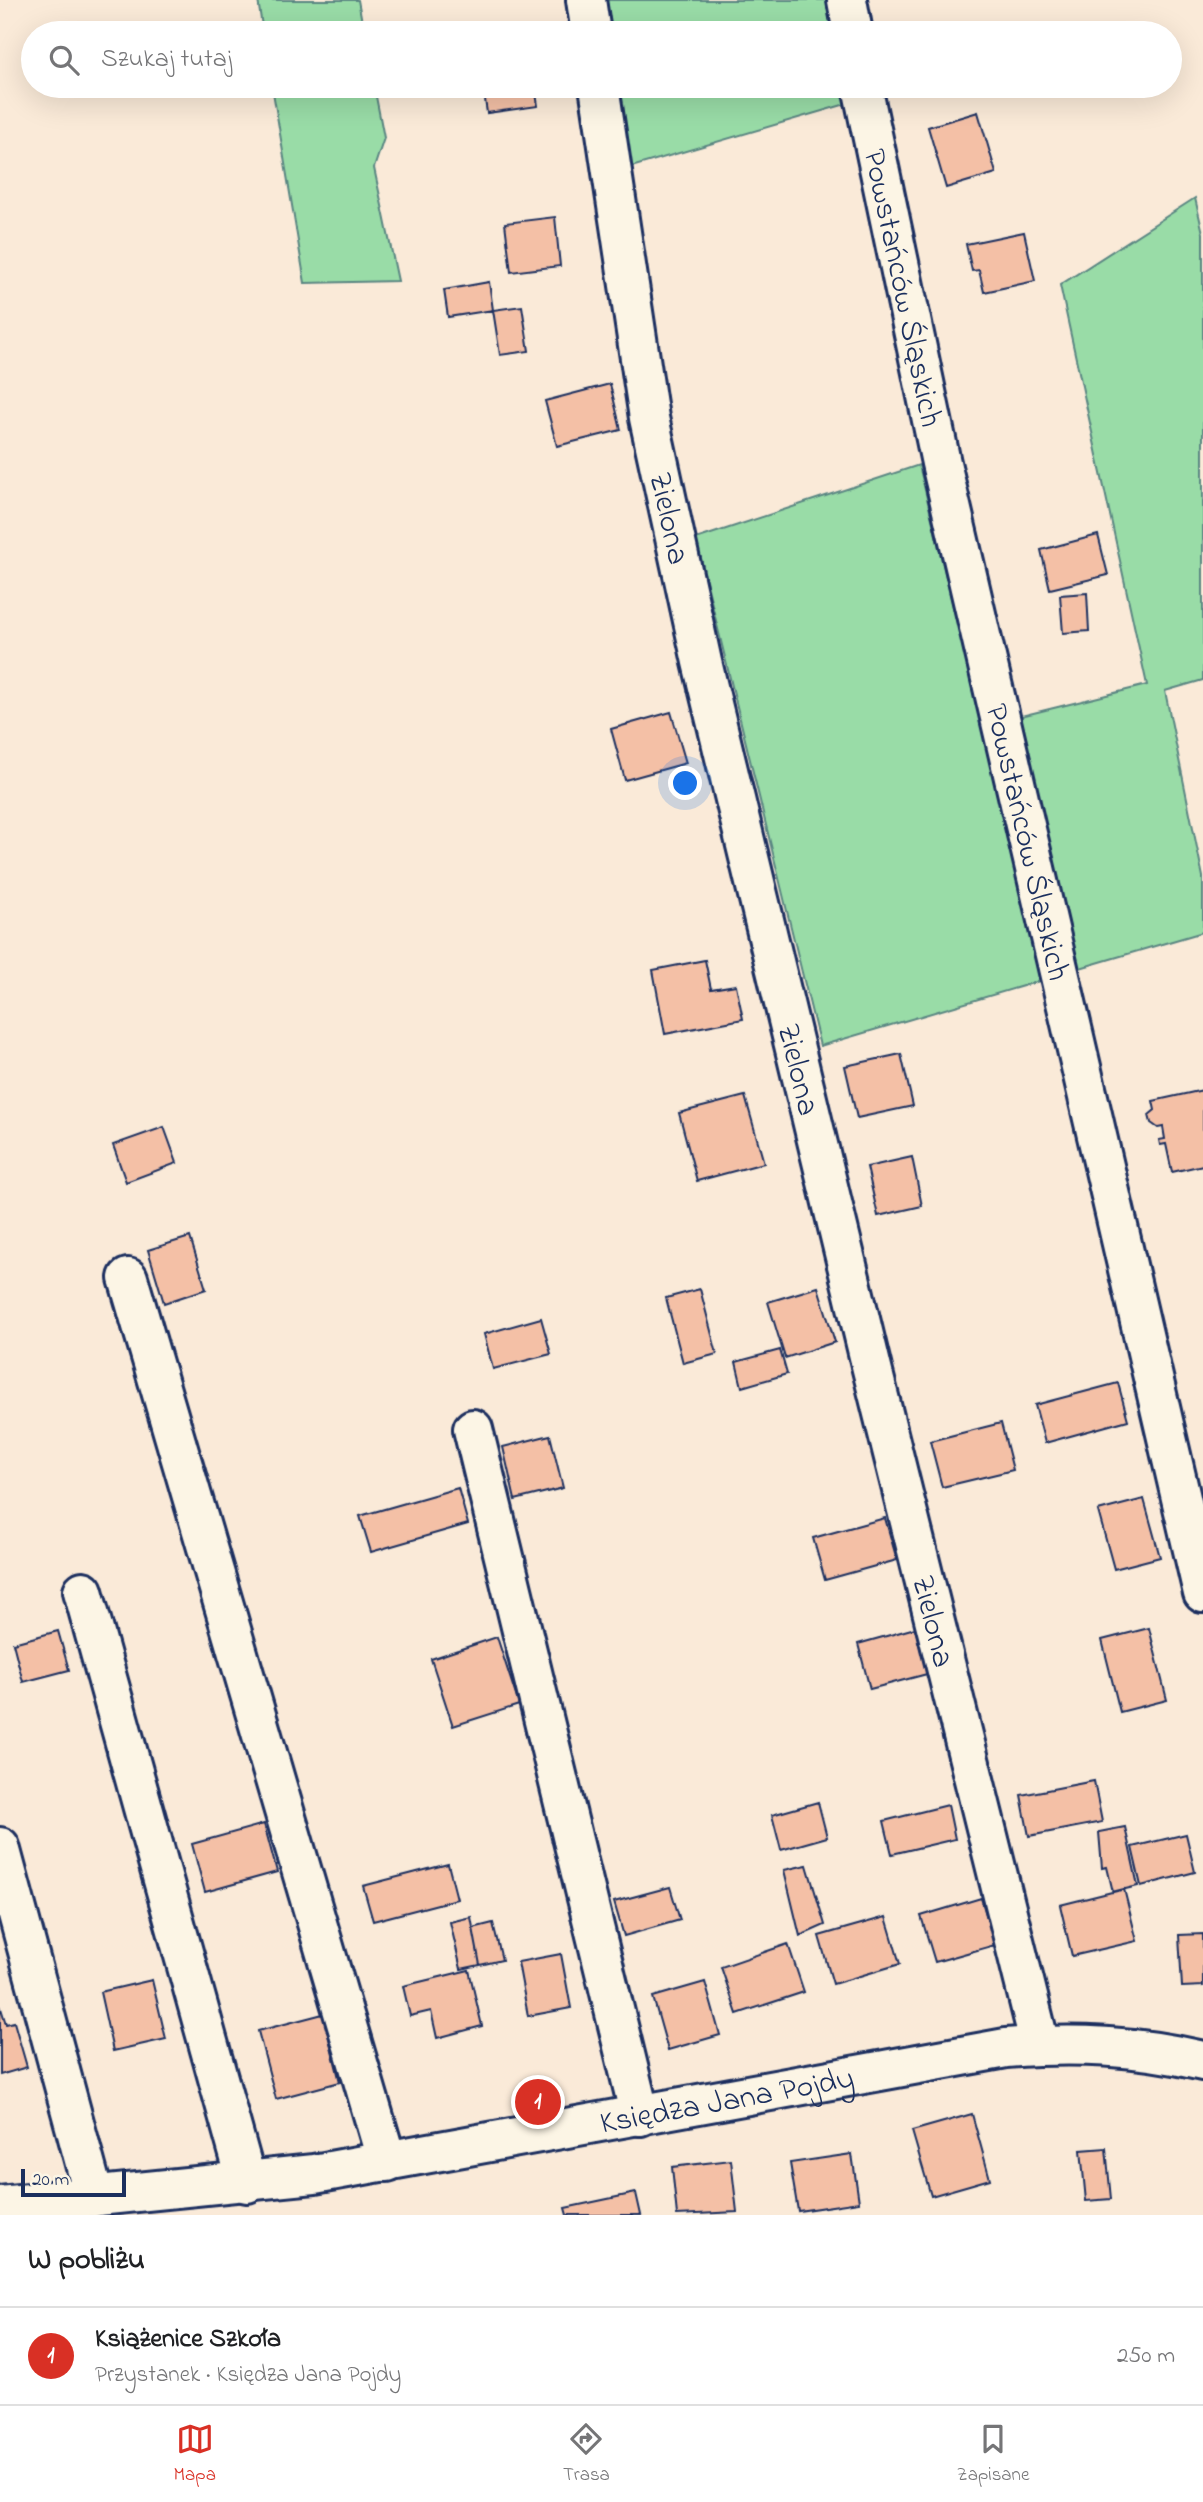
<!DOCTYPE html>
<html lang="pl">
<head>
<meta charset="utf-8">
<style>
  body { margin:0; font-family:"Indie Flower",sans-serif; background:#f2f2f2; color:#202124 }
  .scale { position:absolute; left:21px; bottom:18px; width:105px; box-sizing:border-box; padding-left:7px; border:4px solid #1b2f5e; border-top:0; font-size:19px; line-height:24px; white-space:nowrap; color:#1b2f5e; -webkit-text-stroke:5px #fcf5e5; paint-order:stroke }
  .you { position:absolute; left:686px; top:784px; width:24px; height:24px; margin:-18px; border:5px solid #fff; border-radius:50%; background:#1a73e8; box-shadow:0 0 0 10px #1a73e833 }
  .badge { display:grid; place-items:center; width:46px; height:46px; border-radius:50%; background:#d93025; color:#fff; font-size:23px; font-weight:700 }
  .pin { position:absolute; translate:-50% -50%; border:4px solid #fff; box-shadow:0 2px 7px #0006 }
  .list { margin:0; padding:0; list-style:none }
  h2 { display:flex; justify-content:space-between; align-items:center; height:91px; margin:0; padding:0 28px; font-size:30px }
  h2 small { font-size:23px; font-weight:400; color:#757577 }
  .list li { display:grid; grid-template-columns:46px 1fr auto; gap:21px; align-items:center; box-sizing:border-box; height:98px; padding:0 28px; border-top:2px solid #e0e0e0 }
  .list b { display:block; font-size:26px; white-space:nowrap }
  .list p { margin:0; font-size:23px; white-space:nowrap; color:#757577 }
  .list em { font-size:23px; font-style:normal; color:#757577 }
  .icon { flex:none; width:38px; height:38px; fill:none; stroke:currentColor; stroke-width:2; stroke-linecap:round; stroke-linejoin:round }
  .map { position:relative; flex:none; width:1203px; height:2215px; overflow:hidden }
  .search { position:absolute; background:#fff; box-shadow:0 7px 28px #0002; left:21px; right:21px; top:21px; height:77px; display:flex; align-items:center; gap:18px; box-sizing:border-box; padding:0 24px; border-radius:38px; color:#757577; font-size:26px }
  .sheet { height:189px; background:#fff }
  nav { display:flex; justify-content:space-around; align-items:center; box-sizing:border-box; height:98px; border-top:2px solid #e0e0e0; background:#fff; font-size:19px; color:#757577 }
  nav a { display:grid; justify-items:center; gap:4px }
  nav .on { color:#d93025 }
  .map>svg:first-child { display:block }
</style>
</head>
<body>
<div class="map">
<svg width="1203" height="2215" viewBox="0 0 1203 2215">
  <rect width="100%" height="100%" fill="#faead8"/>
  <filter id="ink" filterUnits="userSpaceOnUse"><feTurbulence type="fractalNoise" baseFrequency=".0143" numOctaves="2"/><feDisplacementMap in="SourceGraphic" scale="14" xChannelSelector="R" yChannelSelector="G"/><feConvolveMatrix kernelMatrix="1 2 1 2 8 2 1 2 1" color-interpolation-filters="sRGB"/></filter>
  <g filter="url(#ink)">
    <!-- green -->
    <path fill="#99dca7" stroke="#5a8682" stroke-width="2" d="M258,0h100l6,33h-101z
      M603,0h226l6,33h-227z
      M272,86h102l10,52 -10,30 24,113 -93,2z
      M616,86h227l3,18 -218,64z
      M1195,198l8,35v447l-38,11 38,186v55l-130,38 -60,-252 134,-33 -87,-400z
      M919,465l124,515 -223,66 -124,-507z"/>
    <!-- building -->
    <path fill="#f4c0a6" stroke="#1b2f5e" stroke-width="2" d="M483,86h52l3,20 -51,7z
      M978,112l18,61 -50,15 -18,-61z
      M555,217l5,49 -49,6 -6,-49z
      M1024,232l11,49 -51,11 -5,-22 -7,1 -6,-27z
      M489,282l4,28 -45,7 -4,-27z
      M522,306l7,45 -29,4 -7,-45z
      M610,384l11,46 -64,16 -12,-45z
      M1098,535l10,40 -58,14 -9,-39z
      M1087,593l2,38 -26,2 -3,-38z
      M671,712l15,51 -61,17 -14,-51z
      M705,960l6,29 25,-4 7,34 -78,15 -12,-64z
      M901,1054l12,52 -56,12 -12,-52z
      M1203,1090v75l-31,7 -6,-28 -6,1 -1,-5 6,-1 -2,-12 -5,1 -7,-5 -2,-8 6,-5 -2,-9z
      M745,1096l19,67 -67,18 -18,-68z
      M164,1127l13,36 -51,19 -13,-37z
      M912,1157l10,49 -44,10 -11,-49z
      M190,1237l16,52 -42,14 -16,-53z
      M818,1287l17,55 -50,16 -17,-56z
      M700,1289l17,65 -34,9 -17,-65z
      M541,1318l10,36 -58,15 -9,-35z
      M780,1350l7,24 -45,13 -6,-25z
      M1118,1383l10,37 -83,23 -10,-38z
      M1001,1423l12,47 -71,17 -12,-46z
      M550,1435l13,53 -48,12 -12,-53z
      M458,1488l10,36 -97,28 -11,-36z
      M1144,1499l16,58 -46,12 -16,-58z
      M885,1518l12,42 -72,20 -12,-42z
      M915,1628l12,46 -57,15 -12,-45z
      M1149,1628l18,72 -47,12 -18,-72z
      M58,1631l11,39 -46,12 -10,-39z
      M497,1637l22,68 -66,21 -22,-67z
      M1094,1781l8,41 -73,14 -8,-41z
      M818,1802l9,35 -46,13 -9,-35z
      M948,1805l7,34 -63,15 -8,-33z
      M264,1824l13,48 -72,20 -13,-48z
      M1125,1827l13,59 -25,6 -6,-25 -5,1 -3,-36z
      M1186,1834l9,38 -54,14 -9,-39z
      M448,1864l9,35 -84,22 -10,-35z
      M807,1865l18,60 -25,11 -16,-66z
      M670,1887l10,33 -56,16 -10,-34z
      M1124,1889l13,52 -65,15 -12,-51z
      M981,1898l14,47 -60,17 -14,-46z
      M471,1917l9,48 -19,4 -11,-47z
      M886,1917l14,47 -67,20 -14,-48z
      M493,1923l9,37 -22,5 -7,-37z
      M1203,1934v52l-21,1 -3,-52z
      M788,1944l16,48 -67,22 -16,-47z
      M561,1954l10,54 -43,8 -10,-54z
      M469,1970l13,56 -45,12 -6,-27 -21,5 -7,-30z
      M152,1980l14,59 -53,12 -13,-59z
      M705,1982l15,53 -52,15 -15,-53z
      M0,2005l6,19 8,-2 13,45 -27,8z
      M323,2014l17,68 -64,17 -18,-68z
      M972,2114l18,65 -59,17 -19,-65z
      M1106,2148l5,51 -25,2 -5,-51z
      M852,2154l7,48 -61,9 -8,-48z
      M731,2160l6,52 -60,3 -5,-48z
      M636,2193l5,22h-74l-2,-7z"/>
    <g fill="none" stroke-linecap="round" stroke-linejoin="round">
      <defs>
        <g id="minor">
          <path d="M586,0l5,33"/>
          <path d="M847,0l6,33"/>
          <path id="s1" d="M599,86l50,332 53,244 170,707 168,676"/>
          <path id="s2" d="M862,86l79,377 262,1130"/>
          <path d="M128,1278l259,884"/>
          <path d="M473,1429l167,687"/>
          <path d="M83,1591l164,592"/>
          <path d="M0,1847l94,350"/>
          <path id="s3" d="M0,2206l314,-32 692,-126c68,-5 131,-3 197,13"/>
        </g>
      </defs>
      <!-- minor casing -->
      <use href="#minor" stroke="#1b2f5e" stroke-width="44"/>
      <!-- minor -->
      <use href="#minor" stroke="#fcf5e5" stroke-width="38"/>
    </g>
  </g>
  <g text-anchor="middle" stroke-width="6" stroke-linejoin="round" paint-order="stroke">
    <!-- street labels -->
    <g font-size="32" fill="#1b2f5e" stroke="#fcf5e5">
      <text dy="11" stroke="none"><textPath href="#s2" startOffset="206">Powstańców Śląskich</textPath></text>
      <text dy="11" stroke="none"><textPath href="#s1" startOffset="438">Zielona</textPath></text>
      <text dy="11" stroke="none"><textPath href="#s2" startOffset="774">Powstańców Śląskich</textPath></text>
      <text dy="11" stroke="none"><textPath href="#s1" startOffset="1004">Zielona</textPath></text>
      <text dy="11" stroke="none"><textPath href="#s1" startOffset="1572">Zielona</textPath></text>
      <text dy="11" stroke="none"><textPath href="#s3" startOffset="735">Księdza Jana Pojdy</textPath></text>
    </g>
  </g>
</svg>
<div class="scale">20 m</div>
<div class="you"></div>
<div class="pin badge" style="left:538px;top:2102px">1</div>
<div class="search"><svg class="icon" aria-label="search" viewBox="0 0 24 24"><circle cx="10" cy="10" r="6"/><path d="M15 15l6 6"/></svg>Szukaj tutaj</div>
</div>
<section class="sheet">
<h2>W pobliżu<small></small></h2>
<ul class="list">
<li><span class="badge">1</span><div><b>Książenice Szkoła</b><p>Przystanek · Księdza Jana Pojdy</p></div><em>250 m</em></li>
</ul>
</section>
<nav>
<a class="on"><svg class="icon" aria-label="map" viewBox="0 0 24 24"><path d="M3 6l6-2 6 2 6-2v14l-6 2-6-2-6 2zM9 4v14M15 6v14"/></svg>Mapa</a>
<a><svg class="icon" aria-label="directions" viewBox="0 0 24 24"><path d="M12 3l9 9-9 9-9-9zM9 14v-3h6M13 9l2 2-2 2"/></svg>Trasa</a>
<a><svg class="icon" aria-label="saved" viewBox="0 0 24 24"><path d="M7 4h10v16l-5-4-5 4z"/></svg>Zapisane</a>
</nav>
</body>
</html>
